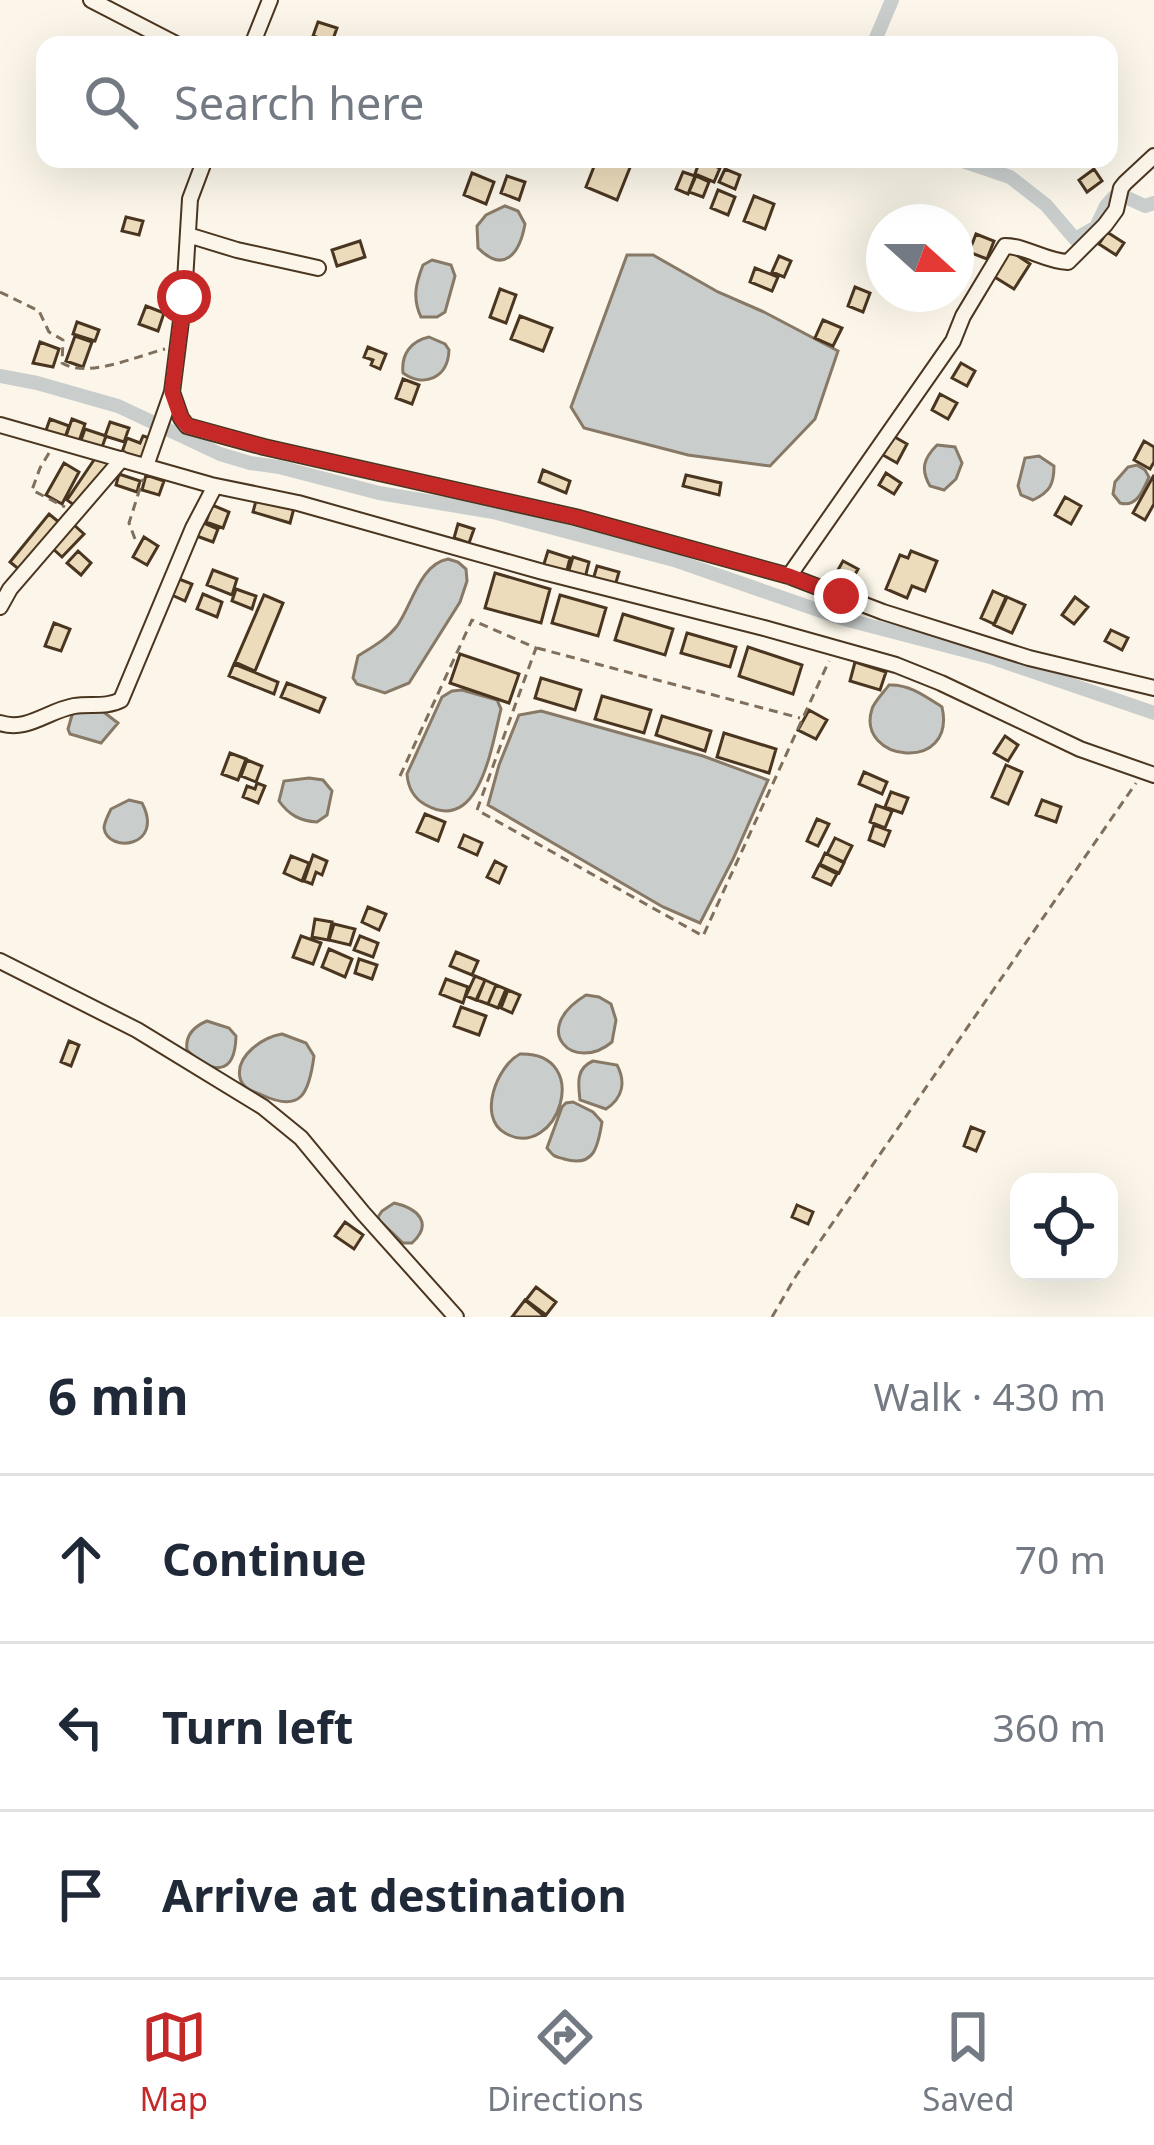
<!DOCTYPE html>
<html lang="en">
<head>
<meta charset="utf-8">
<style>
  body { margin:0; font-family:"Noto Sans",sans-serif; background:#f2f2f3; color:#1f2937 }
  .controls { position:absolute; right:36px; bottom:36px; display:grid; overflow:hidden; border-radius:24px; box-shadow:0 12px 48px #0002 }
  .controls button { width:108px; height:108px; display:grid; place-items:center; padding:0; border:0; border-bottom:3px solid #e0e1e3; background:#fff; color:#1f2937; font:60px sans-serif }
  .compass { position:absolute; left:866px; top:204px; width:108px; height:108px; border-radius:50%; background:#fff; box-shadow:0 12px 48px #0002; rotate:111deg }
  .stop { position:absolute; width:36px; height:36px; margin:-27px; border:9px solid #c62828; border-radius:50%; background:#fff }
  .stop.end { background:#c62828; border-color:#fff; box-shadow:0 3px 12px #0008 }
  .list { margin:0; padding:0; list-style:none }
  h2 { display:flex; justify-content:space-between; align-items:center; height:156px; margin:0; padding:0 48px; font-size:51px }
  h2 small { font-size:39px; font-weight:400; color:#747a83 }
  .list li { display:grid; grid-template-columns:78px 1fr auto; gap:36px; align-items:center; box-sizing:border-box; height:168px; padding:0 48px; border-top:3px solid #e0e1e3 }
  .list b { display:block; font-size:45px; white-space:nowrap }
  .list em { font-size:39px; font-style:normal; color:#747a83 }
  .icon { flex:none; width:66px; height:66px; fill:none; stroke:currentColor; stroke-width:2; stroke-linecap:round; stroke-linejoin:round }
  .map { position:relative; flex:none; width:1154px; height:1317px; overflow:hidden }
  .search { position:absolute; background:#fff; box-shadow:0 12px 48px #0002; left:36px; right:36px; top:36px; height:132px; display:flex; align-items:center; gap:30px; box-sizing:border-box; padding:0 42px; border-radius:24px; color:#747a83; font-size:45px }
  .sheet { height:660px; background:#fff }
  nav { display:flex; justify-content:space-around; align-items:center; box-sizing:border-box; height:168px; border-top:3px solid #e0e1e3; background:#fff; font-size:33px; color:#747a83 }
  nav a { display:grid; justify-items:center; gap:6px }
  nav .on { color:#c62828 }
  .map>svg:first-child { display:block }
</style>
</head>
<body>
<div class="map">
<svg width="1154" height="1317" viewBox="0 0 1154 1317">
  <rect width="100%" height="100%" fill="#fbf6e9"/>
  <!-- water -->
  <path fill="#c9cecd" stroke="#887966" stroke-width="3" d="M505,206l13,5 7,13c-5,28 -20,51 -47,24l-1,-22 9,-11z
    M627,255h26l65,37 46,20 74,39 -23,68 -45,47 -82,-11 -104,-27 -13,-21z
    M432,260l19,5 4,11 -10,36 -8,5h-16c-9,-19 -5,-34 2,-52z
    M429,337l16,7 4,6c-1,28 -25,38 -46,23 -2,-19 8,-32 26,-36z
    M937,445l18,2 7,16 -6,16 -12,11 -14,-4c-10,-17 -6,-28 7,-41z
    M1039,456l15,10c0,18 -4,26 -21,34l-12,-5 -3,-9 7,-28z
    M1137,465l8,5 4,7c-6,13 -12,31 -29,26l-7,-9 2,-12 13,-15z
    M448,559l10,3 8,7 1,12 -7,21 -51,81 -24,10 -28,-9 -4,-6 5,-22c14,-9 29,-17 39,-30 15,-21 23,-62 51,-67z
    M889,685c20,-1 36,11 53,22 15,67 -87,55 -70,2 2,-7 12,-17 17,-24z
    M462,690l35,10 4,9c-9,35 -21,126 -75,96 -13,-7 -18,-17 -19,-31l35,-77 10,-6z
    M101,710l17,13 -17,20 -31,-9 -2,-5 4,-14 6,-4z
    M541,711l162,45 65,24 -35,79 -33,64 -37,-16 -175,-102 11,-40 20,-50z
    M309,778l14,2 9,11 -5,24 -10,7c-17,-1 -28,-7 -38,-21l5,-20z
    M129,800l13,3c23,44 -34,51 -38,25 0,-4 5,-15 7,-19z
    M586,995l13,2 12,7 5,16 -4,22c-38,32 -84,-12 -26,-47z
    M207,1021l22,7 7,8c-1,41 -24,38 -49,14 -2,-15 8,-24 20,-29z
    M282,1034l24,9 8,13c-5,38 -13,57 -52,39 -9,-4 -19,-6 -22,-17 -5,-23 24,-41 42,-44z
    M520,1054c75,-2 37,109 -15,79 -28,-16 -8,-67 15,-79z
    M593,1061l24,4c9,17 6,33 -11,44l-26,-9c-2,-17 -4,-32 13,-39z
    M573,1102l20,10 9,10c-4,25 -8,46 -38,37 -13,-4 -9,-2 -17,-11l15,-41 4,-4z
    M394,1203c23,5 40,20 18,40h-9l-23,-22 -2,-4 4,-6z"/>
  <g fill="none" stroke-linecap="round" stroke-linejoin="round">
    <!-- canal -->
    <path stroke="#c9cecd" stroke-width="14" d="M873,45l19,-45
      M957,159l53,18 36,28 29,34 21,-12 10,-21 8,-9
      M1121,195l24,11 9,-3
      M0,376l37,7 81,23 102,48 30,9 29,4 100,26 114,19 181,48 170,59 146,38 164,56"/>
  </g>
  <!-- building -->
  <path fill="#ecdcbc" stroke="#4a3520" stroke-width="3" d="M318,22l19,6 -5,14 -19,-6z
    M597,159l36,1 -16,40 -31,-13z
    M700,160l20,8 -6,14 -19,-8z
    M725,169l15,6 -5,14 -16,-7z
    M1094,169l8,12 -15,11 -8,-12z
    M683,172l12,4 -7,18 -12,-5z
    M472,173l22,9 -8,22 -22,-9z
    M507,176l18,6 -6,18 -18,-7z
    M696,176l13,6 -6,15 -14,-5z
    M718,190l17,7 -7,18 -17,-7z
    M754,196l20,8 -9,25 -21,-8z
    M126,217l17,4 -4,14 -17,-4z
    M1107,232l17,11 -8,12 -17,-11z
    M976,234l18,7 -7,18 -18,-7z
    M360,241l5,16 -28,9 -5,-16z
    M1009,250l21,14 -16,25 -21,-13z
    M779,256l12,5 -7,16 -12,-5z
    M755,268l23,9 -6,14 -22,-9z
    M855,287l15,6 -7,19 -15,-6z
    M500,289l16,6 -10,28 -16,-6z
    M146,306l18,7 -6,18 -19,-7z
    M520,316l32,12 -9,23 -32,-12z
    M823,320l19,8 -9,18 -18,-8z
    M77,322l22,8 -4,11 -22,-7z
    M75,336l17,6 -9,25 -17,-6z
    M40,342l19,7 -6,18 -20,-4z
    M368,347l18,7 -6,15 -9,-4 2,-5 -9,-3z
    M961,363l14,8 -8,15 -15,-8z
    M403,379l16,6 -7,19 -16,-6z
    M940,394l17,9 -9,16 -16,-9z
    M50,419l19,7 -5,14 -19,-7z
    M72,419l13,5 -7,20 -13,-5z
    M110,422l19,6 -5,14 -19,-6z
    M85,429l21,7 -5,14 -21,-7z
    M143,436l7,2 -9,24 -20,-7 6,-17 13,5z
    M893,436l14,8 -10,19 -14,-8z
    M1144,441l10,6v15l-4,7 -16,-9z
    M96,457l15,6 -33,45 -11,-8z
    M64,463l15,9 -17,32 -16,-9z
    M543,470l27,11 -4,12 -27,-11z
    M886,473l15,10 -7,11 -15,-9z
    M119,474l21,7 -3,11 -21,-7z
    M146,475l18,6 -5,14 -17,-5z
    M686,475l35,8 -2,12 -36,-9z
    M1154,475v29l-9,16 -12,-7z
    M257,497l37,11 -4,15 -37,-11z
    M1065,497l16,9 -10,18 -16,-9z
    M212,505l17,7 -6,16 -17,-6z
    M49,514l11,9 -39,48 -11,-9z
    M199,521l19,8 -5,13 -19,-7z
    M73,524l11,10 -22,23 -11,-10z
    M458,524l16,5 -5,14 -15,-5z
    M144,537l14,9 -11,19 -14,-8z
    M78,551l13,12 -10,12 -14,-12z
    M548,551l22,7 -4,16 -23,-7z
    M911,551l26,10 -12,30 -13,-5 -5,12 -21,-9 14,-34 8,3z
    M573,557l16,5 -4,16 -17,-5z
    M843,561l15,8 -10,18 -15,-8z
    M597,566l22,6 -4,14 -22,-6z
    M213,570l24,9 -5,16 -25,-10z
    M495,573l55,16 -9,34 -56,-15z
    M179,579l13,5 -7,17 -13,-6z
    M236,589l20,7 -4,13 -20,-8z
    M993,591l13,6 -12,27 -13,-6z
    M203,594l19,8 -5,15 -20,-8z
    M264,595l19,8 -28,68 -20,-9z
    M560,595l46,13 -8,28 -46,-13z
    M1007,597l18,8 -13,28 -18,-8z
    M1075,597l13,10 -14,17 -12,-9z
    M623,614l50,15 -8,26 -50,-15z
    M54,623l16,6 -9,22 -16,-5z
    M1111,630l17,8 -6,12 -17,-9z
    M687,633l49,14 -6,20 -49,-14z
    M748,647l54,18 -9,29 -54,-18z
    M460,654l59,20 -10,29 -59,-20z
    M855,662l31,10 -6,18 -30,-9z
    M234,664l44,18 -4,12 -45,-18z
    M541,678l40,12 -6,20 -40,-12z
    M287,683l38,15 -6,14 -38,-15z
    M602,696l49,14 -7,23 -49,-14z
    M809,710l18,10 -11,19 -18,-9z
    M662,716l49,15 -6,20 -49,-16z
    M724,733l52,16 -7,24 -52,-16z
    M1005,736l13,9 -10,16 -14,-8z
    M230,753l16,6 -8,21 -16,-6z
    M247,760l15,6 -6,16 -15,-6z
    M1006,765l16,7 -14,32 -16,-7z
    M864,772l23,10 -5,12 -23,-10z
    M257,783l8,3 -7,17 -15,-6 4,-11 8,3z
    M891,792l17,6 -6,15 -17,-6z
    M1042,800l19,7 -5,15 -20,-7z
    M876,805l16,6 -7,17 -15,-6z
    M425,814l20,8 -7,19 -21,-9z
    M817,819l12,5 -11,22 -11,-5z
    M874,825l16,6 -6,15 -15,-6z
    M464,835l18,8 -5,12 -18,-8z
    M835,838l17,8 -8,16 -17,-8z
    M825,853l19,10 -5,10 -19,-9z
    M313,855l14,6 -5,14 -6,-3 -4,12 -8,-3z
    M291,856l18,7 -7,18 -18,-8z
    M495,861l11,6 -7,16 -12,-6z
    M819,865l18,9 -6,11 -18,-8z
    M368,907l18,7 -7,16 -17,-8z
    M315,919l17,3 -4,18 -16,-3z
    M334,924l21,5 -5,16 -21,-5z
    M301,936l20,7 -8,21 -20,-7z
    M360,936l18,7 -5,14 -19,-7z
    M329,949l23,10 -7,18 -23,-10z
    M456,952l22,9 -6,14 -22,-9z
    M359,959l18,6 -5,14 -17,-6z
    M475,976l10,4 -9,20 -10,-4z
    M446,979l22,8 -5,16 -23,-9z
    M485,980l11,5 -8,19 -11,-4z
    M496,985l10,4 -8,19 -10,-4z
    M508,990l12,5 -8,18 -11,-5z
    M461,1007l25,9 -7,19 -25,-9z
    M69,1041l10,4 -8,21 -10,-4z
    M971,1127l13,5 -8,19 -12,-5z
    M797,1205l16,7 -5,12 -16,-7z
    M345,1222l18,13 -9,14 -19,-13z
    M536,1287l20,15 -10,13 -20,-15z
    M525,1300l19,16 -1,1h-31z"/>
  <g fill="none" stroke-linecap="round" stroke-linejoin="round">
    <defs>
      <path id="minor" d="M91,0l87,45
        M252,45l18,-45
        M188,235l49,15 81,18
        M172,392l9,26 6,8 77,21 311,70 214,59 94,36 146,46 125,30
        M0,425l211,60 87,18 245,69 221,56 132,37 45,18 139,66 74,26
        M146,466l26,-74 12,-95 6,-98 15,-40
        M789,576l164,-235 10,-25 42,-70c21,0 40,15 63,16l37,-37 11,-15 5,-22 4,-5 29,-27
        M0,607l10,-18 112,-130
        M0,723c27,9 47,-12 74,-17 16,-3 32,2 47,-6l72,-172 22,-42
        M0,961l137,69 126,77 38,31 62,75 93,104"/>
    </defs>
    <!-- minor casing -->
    <use href="#minor" stroke="#4a3520" stroke-width="18"/>
    <!-- path -->
    <path stroke="#7f6f5c" stroke-width="3" stroke-dasharray="9 6" stroke-linecap="butt" d="M0,292l39,19 10,21 14,8 -1,23c25,16 75,-7 103,-14
      M49,453l-9,15 -8,22 33,17
      M135,539l-6,-16 14,-44
      M537,648l263,70
      M400,776l72,-156 64,28 -59,162 226,126 126,-275
      M772,1317l24,-41 340,-493"/>
    <!-- minor -->
    <use href="#minor" stroke="#fbf6e9" stroke-width="14"/>
  </g>
  <g fill="none" stroke-linecap="round" stroke-linejoin="round">
    <!-- route -->
    <path stroke="#c62828" stroke-width="15" d="M184,297l-12,95 9,26 7,8 76,21 311,70 214,59 52,20"/>
  </g>
</svg>
<div class="controls">
<button><svg class="icon" aria-label="locate" viewBox="0 0 24 24"><circle cx="12" cy="12" r="6"/><path d="M12 2v4M12 18v4M2 12h4M18 12h4"/></svg></button>
</div>
<svg class="compass" viewBox="-18 -18 36 36"><path d="M0-13l5 13h-10z" fill="#e53935"/><path d="M0 13l5-13h-10z" fill="#747a83"/></svg>
<div class="stop" style="left:184px;top:297px"></div>
<div class="stop end" style="left:841px;top:596px"></div>
<div class="search"><svg class="icon" aria-label="search" viewBox="0 0 24 24"><circle cx="10" cy="10" r="6"/><path d="M15 15l6 6"/></svg>Search here</div>
</div>
<section class="sheet">
<h2>6 min<small>Walk · 430 m</small></h2>
<ul class="list">
<li><svg class="icon" aria-label="ahead" viewBox="0 0 24 24"><path d="M12 20V5M6 11l6-6 6 6"/></svg><div><b>Continue</b></div><em>70 m</em></li>
<li><svg class="icon" aria-label="left" viewBox="0 0 24 24"><path d="M17 20v-9H6M10 6l-5 5 5 5"/></svg><div><b>Turn left</b></div><em>360 m</em></li>
<li><svg class="icon" aria-label="arrive" viewBox="0 0 24 24"><path d="M6 21V4h12l-3 4 3 4H6"/></svg><div><b>Arrive at destination</b></div></li>
</ul>
</section>
<nav>
<a class="on"><svg class="icon" aria-label="map" viewBox="0 0 24 24"><path d="M3 6l6-2 6 2 6-2v14l-6 2-6-2-6 2zM9 4v14M15 6v14"/></svg>Map</a>
<a><svg class="icon" aria-label="directions" viewBox="0 0 24 24"><path d="M12 3l9 9-9 9-9-9zM9 14v-3h6M13 9l2 2-2 2"/></svg>Directions</a>
<a><svg class="icon" aria-label="saved" viewBox="0 0 24 24"><path d="M7 4h10v16l-5-4-5 4z"/></svg>Saved</a>
</nav>
</body>
</html>
